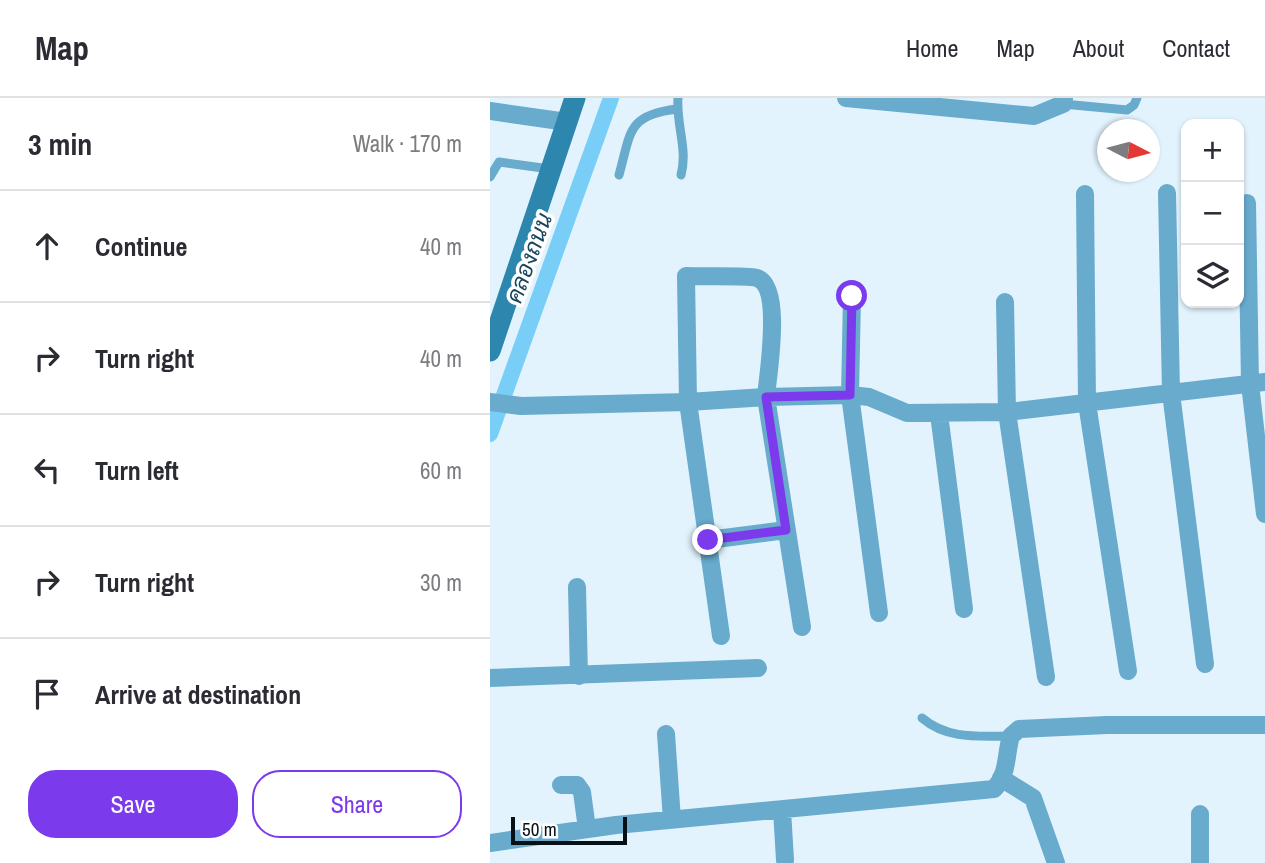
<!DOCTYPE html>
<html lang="en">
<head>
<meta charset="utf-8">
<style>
  body { margin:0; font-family:"Archivo Narrow",Sarabun,sans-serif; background:#f2f2f3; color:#2b2b33 }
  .controls { position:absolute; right:21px; top:21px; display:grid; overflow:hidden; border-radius:14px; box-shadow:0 2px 5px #0004 }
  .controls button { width:63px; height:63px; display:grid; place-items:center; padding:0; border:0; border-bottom:2px solid #e1e1e2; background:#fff; color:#2b2b33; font:35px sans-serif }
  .compass { position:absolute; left:607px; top:21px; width:63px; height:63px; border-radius:50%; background:#fff; box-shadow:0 2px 5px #0004; rotate:96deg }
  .scale { position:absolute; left:21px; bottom:18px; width:116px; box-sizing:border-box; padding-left:7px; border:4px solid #061015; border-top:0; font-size:19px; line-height:24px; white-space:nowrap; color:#061015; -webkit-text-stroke:5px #fff; paint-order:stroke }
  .stop { position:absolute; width:21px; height:21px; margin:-16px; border:5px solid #7c3aed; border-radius:50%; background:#fff }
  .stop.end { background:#7c3aed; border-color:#fff; box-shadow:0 2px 7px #0008 }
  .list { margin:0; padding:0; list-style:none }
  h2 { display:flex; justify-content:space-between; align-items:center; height:91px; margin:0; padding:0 28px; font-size:30px }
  h2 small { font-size:23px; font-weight:400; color:#7c7c81 }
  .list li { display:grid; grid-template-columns:46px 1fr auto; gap:21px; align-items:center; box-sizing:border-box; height:112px; padding:0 28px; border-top:2px solid #e1e1e2 }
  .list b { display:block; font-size:26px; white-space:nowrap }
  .list em { font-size:23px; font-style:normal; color:#7c7c81 }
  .actions { display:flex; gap:14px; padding:21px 28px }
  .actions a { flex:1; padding:16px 0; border:2px solid #7c3aed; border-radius:28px; text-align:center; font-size:24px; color:#7c3aed }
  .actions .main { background:#7c3aed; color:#fff }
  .icon { flex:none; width:38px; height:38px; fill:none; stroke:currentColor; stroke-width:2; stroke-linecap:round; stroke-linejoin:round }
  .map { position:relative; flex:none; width:775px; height:765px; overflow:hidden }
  header { display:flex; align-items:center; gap:42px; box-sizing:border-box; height:98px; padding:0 35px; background:#fff; border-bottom:2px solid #e1e1e2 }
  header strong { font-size:33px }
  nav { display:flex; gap:38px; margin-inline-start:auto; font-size:24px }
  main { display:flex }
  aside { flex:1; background:#fff }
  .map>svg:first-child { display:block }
</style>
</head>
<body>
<header>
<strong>Map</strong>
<nav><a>Home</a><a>Map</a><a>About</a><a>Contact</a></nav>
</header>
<main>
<aside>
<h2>3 min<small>Walk · 170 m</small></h2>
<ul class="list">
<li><svg class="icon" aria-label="ahead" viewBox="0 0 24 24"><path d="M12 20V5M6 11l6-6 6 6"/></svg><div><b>Continue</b></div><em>40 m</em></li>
<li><svg class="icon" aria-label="right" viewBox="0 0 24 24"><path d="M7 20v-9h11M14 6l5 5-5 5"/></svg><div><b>Turn right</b></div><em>40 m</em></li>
<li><svg class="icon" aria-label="left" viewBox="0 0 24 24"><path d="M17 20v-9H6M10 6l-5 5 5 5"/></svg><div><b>Turn left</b></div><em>60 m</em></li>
<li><svg class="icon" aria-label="right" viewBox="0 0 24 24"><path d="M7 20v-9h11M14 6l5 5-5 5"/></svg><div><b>Turn right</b></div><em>30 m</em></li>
<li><svg class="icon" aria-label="arrive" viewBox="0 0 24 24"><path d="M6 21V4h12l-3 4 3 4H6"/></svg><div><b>Arrive at destination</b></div></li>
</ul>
<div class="actions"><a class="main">Save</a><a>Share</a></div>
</aside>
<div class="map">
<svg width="775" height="765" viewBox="0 0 775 765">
  <rect width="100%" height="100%" fill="#e2f3fd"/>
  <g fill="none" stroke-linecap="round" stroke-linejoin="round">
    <!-- canal -->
    <path stroke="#79cef7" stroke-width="16" d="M0,336l121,-336"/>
    <!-- lane -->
    <path stroke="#68abcd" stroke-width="9" d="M188,0c-2,27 10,51 3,77
      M573,6l64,6 7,-5 3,-7
      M129,77c12,-43 8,-60 58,-66
      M0,79l9,-15 51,7
      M432,620c26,22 57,18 89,18"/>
    <!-- street -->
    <path stroke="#68abcd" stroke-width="18" d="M356,0l188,18 29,-12 1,-6
      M0,13l77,11
      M677,95l4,200 34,271
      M595,96l2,209 41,268
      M757,105l3,181 15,130
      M196,178c15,1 59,-1 71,2 26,9 11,95 9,119l-78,5z
      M362,198l-2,99 29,218
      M515,204l2,110 39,265
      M0,304l31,4 167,-4 33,234
      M449,316l25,195
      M218,442l78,-10
      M87,489l2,89
      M312,529l-36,-230 84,-2 19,2 38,16 100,-1 258,-30
      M0,580l268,-10
      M176,636l6,86
      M511,680l32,20 23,65
      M71,687h16l5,7 5,37
      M292,712l3,50
      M710,716v49
      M0,745l126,-18 378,-36c15,-16 11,-33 17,-53l8,-7 88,-4h158"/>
    <!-- secondary -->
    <path stroke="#2d86ad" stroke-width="21" d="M0,253l85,-253"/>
  </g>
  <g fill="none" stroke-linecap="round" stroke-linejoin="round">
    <!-- route -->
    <path stroke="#7c3aed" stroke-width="9" d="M218,442l78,-10 -20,-133 84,-2 2,-99"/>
  </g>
  <g text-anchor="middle" stroke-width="7" stroke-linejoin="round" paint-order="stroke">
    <!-- water labels -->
    <g font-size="23" font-style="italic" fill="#18475d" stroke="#fff">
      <text transform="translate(39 160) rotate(-70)" y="8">คลองถนน</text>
    </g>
  </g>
</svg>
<div class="controls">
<button>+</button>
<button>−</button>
<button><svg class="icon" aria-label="layers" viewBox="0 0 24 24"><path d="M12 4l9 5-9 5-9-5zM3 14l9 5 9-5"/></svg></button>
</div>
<svg class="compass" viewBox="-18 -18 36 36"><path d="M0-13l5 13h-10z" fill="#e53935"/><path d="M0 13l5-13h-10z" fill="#7c7c81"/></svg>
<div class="scale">50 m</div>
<div class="stop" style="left:362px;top:198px"></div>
<div class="stop end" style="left:218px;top:442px"></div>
</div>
</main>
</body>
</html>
